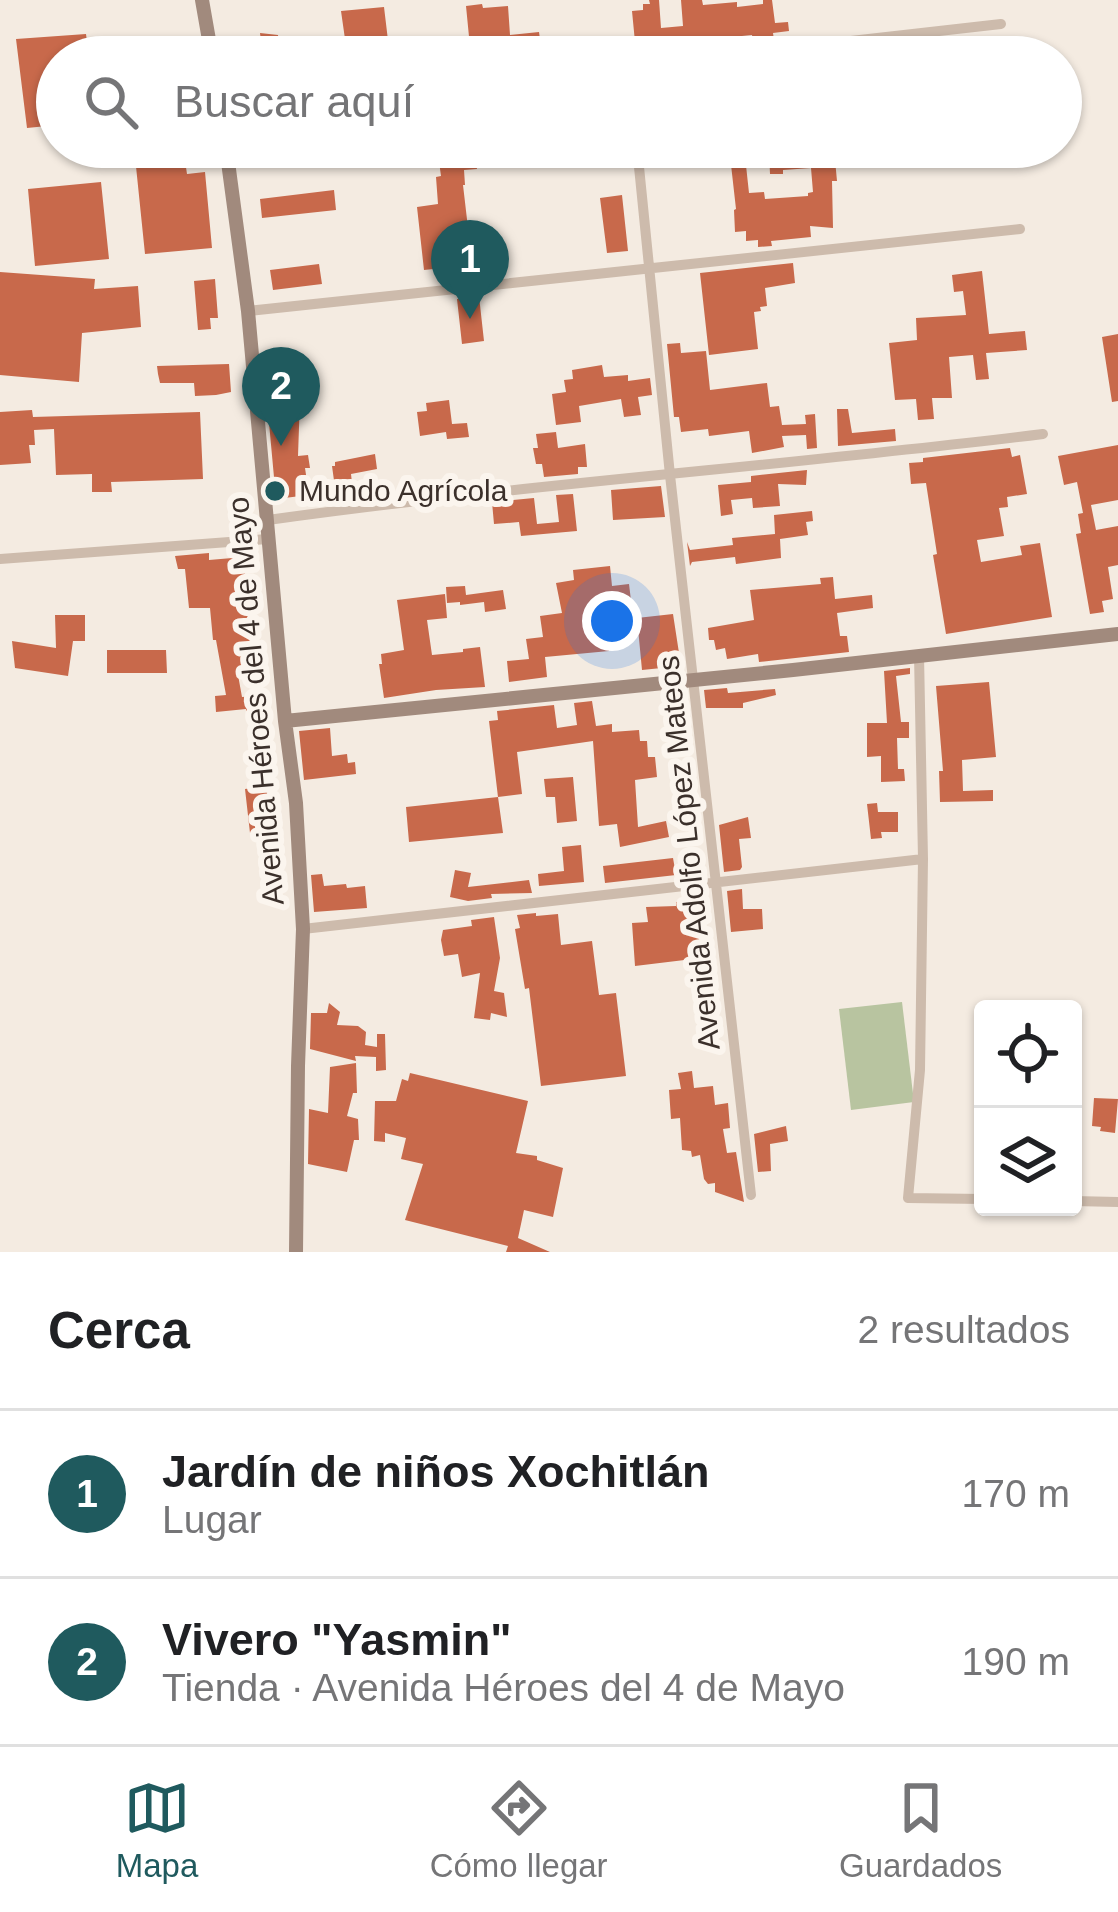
<!DOCTYPE html>
<html lang="es">
<head>
<meta charset="utf-8">
<style>
  body { margin:0; font-family:Arial,sans-serif; background:#f6f6f6; color:#202124 }
  .controls { position:absolute; right:36px; bottom:36px; display:grid; overflow:hidden; border-radius:12px; box-shadow:0 3px 9px #0004 }
  .controls button { width:108px; height:108px; display:grid; place-items:center; padding:0; border:0; border-bottom:3px solid #e0e0e0; background:#fff; color:#202124; font:60px sans-serif }
  .you { position:absolute; left:612px; top:621px; width:42px; height:42px; margin:-30px; border:9px solid #fff; border-radius:50%; background:#1a73e8; box-shadow:0 0 0 18px #1a73e833 }
  .badge { display:grid; place-items:center; width:78px; height:78px; border-radius:50%; background:#1f5a5e; color:#fff; font-size:39px; font-weight:700 }
  .pin { position:absolute; translate:-50% -99px; filter:drop-shadow(0 3px 6px #0008) }
  .pin::after { content:''; position:absolute; top:63px; width:42px; height:36px; background:inherit; clip-path:polygon(0 0,100% 0,50% 100%) }
  .list { margin:0; padding:0; list-style:none }
  h2 { display:flex; justify-content:space-between; align-items:center; height:156px; margin:0; padding:0 48px; font-size:51px }
  h2 small { font-size:39px; font-weight:400; color:#757577 }
  .list li { display:grid; grid-template-columns:78px 1fr auto; gap:36px; align-items:center; box-sizing:border-box; height:168px; padding:0 48px; border-top:3px solid #e0e0e0 }
  .list b { display:block; font-size:45px; white-space:nowrap }
  .list p { margin:0; font-size:39px; white-space:nowrap; color:#757577 }
  .list em { font-size:39px; font-style:normal; color:#757577 }
  .icon { flex:none; width:66px; height:66px; fill:none; stroke:currentColor; stroke-width:2; stroke-linecap:round; stroke-linejoin:round }
  .map { position:relative; flex:none; width:1118px; height:1252px; overflow:hidden }
  .search { position:absolute; background:#fff; box-shadow:0 3px 9px #0004; left:36px; right:36px; top:36px; height:132px; display:flex; align-items:center; gap:30px; box-sizing:border-box; padding:0 42px; border-radius:66px; color:#757577; font-size:45px }
  .sheet { height:492px; background:#fff }
  nav { display:flex; justify-content:space-around; align-items:center; box-sizing:border-box; height:168px; border-top:3px solid #e0e0e0; background:#fff; font-size:33px; color:#757577 }
  nav a { display:grid; justify-items:center; gap:6px }
  nav .on { color:#1f5a5e }
  .map>svg:first-child { display:block }
</style>
</head>
<body>
<div class="map">
<svg width="1118" height="1252" viewBox="0 0 1118 1252">
  <rect width="100%" height="100%" fill="#f4ebe1"/>
  <!-- green -->
  <path fill="#b8c4a0" d="M902,1002l12,100 -63,8 -12,-101z"/>
  <!-- building -->
  <path fill="#c8694b" d="M649,0h10l2,28 22,-2 -2,-26h21l1,5 34,-3v5l26,-3v-4h9l3,23 13,-1 1,9 -16,2 1,7 -21,2 -1,-7 -71,7v-3l-46,3 -3,-31 11,-1v-6h7z
    M482,4l1,4 25,-2 2,29 29,-3 3,21 -71,4 -5,-51z
    M384,7l6,50h-65l-2,-15 22,-3 -4,-28z
    M260,33l18,2 1,12 26,-3 1,13h-52l-1,-7 9,-1z
    M86,34l3,23h-32v68l-30,3 -11,-89z
    M134,147h49l4,27 18,-2 7,76 -67,6z
    M437,147h56l1,9 -6,1 1,5 -13,1 1,6 -13,1 1,15h-2l10,86 -29,4 -1,-7 -19,2 -7,-63 21,-3 -2,-27 5,-1z
    M729,147h15l5,46 15,-1 1,7 43,-3v-3l5,-1 -2,-24 -28,2v4h-13l-1,-22h2v-5h32v4l31,-2 3,32h-5l1,47 -23,-2 1,11 -40,4 1,5 -14,1v-7l-12,1v-10l-11,1 -1,-22 2,-1z
    M101,182l8,77 -74,7 -7,-77z
    M334,190l2,20 -74,8 -2,-19z
    M622,195l6,56 -21,2 -7,-55z
    M793,263l2,20 -30,5 2,18 -7,1 1,4 -7,1 4,37 -49,6 -9,-82z
    M319,264l3,20 -49,6 -3,-20z
    M982,271l7,63 36,-3 2,19 -41,3 3,26 -13,1 -3,-25 -24,2 3,41h-20l2,21 -16,1 -2,-21 -21,1 -6,-57 28,-3 -1,-22 50,-3 -3,-24 -9,1 -2,-17z
    M0,272l95,7 -1,10 44,-3 3,41 -59,6 -3,49 -79,-7z
    M215,279l3,39h-8l1,11 -13,1 -4,-49z
    M479,296l5,45 -22,3 -5,-45z
    M1118,334v67l-6,1 -10,-65z
    M680,343l1,10 25,-2 4,39 57,-7 3,24 9,-1 3,19 24,-1 -1,-9 10,-1 2,34 -10,1 -1,-14 -24,1 2,11 -32,6 -3,-22 -40,5 -1,-7 -27,3 -2,-15h-5l-7,-73z
    M229,364l2,28 -15,3 -21,1 -1,-13h-34l-2,-9 -1,-8z
    M602,365l2,12 24,-2v6l22,-3 2,17 -14,2 3,18 -17,2 -3,-18 -42,7 2,16 -25,3 -4,-31 14,-2 -2,-12 9,-1 -1,-9z
    M300,398l-2,58 10,-1 2,13h-5l4,27 -33,4 -9,-98z
    M449,400l3,24 15,-1 2,14 -22,2 -1,-7 -26,4 -3,-24 10,-1 -1,-8z
    M837,409h11l4,24 43,-4 1,12 -58,5z
    M32,410l1,7 167,-5 3,67 -92,3 1,10h-20v-18l-36,1 -2,-46 -20,1 1,15h-6l2,18 -31,2v-53z
    M556,432l2,16 27,-4 2,23h-9v7l-34,3 -2,-13h-6l-3,-16h5l-2,-14z
    M1118,445v55l-27,5 5,25 22,-4v39l-10,2 5,32 -11,2 2,11 -14,2 -14,-80 5,-1 -3,-19 5,-1 -6,-31 -13,3 -6,-29z
    M1010,448l2,9 8,-2 7,39 -20,3 1,10 -9,1 5,28 -27,4 4,22 41,-7 -2,-9 20,-3 12,74 -106,17 -13,-79 4,-1 -11,-71 -15,1 -2,-21 14,-1v-4z
    M375,454l2,15 -26,5 2,18 -17,3 -4,-29h3v-4z
    M807,470l-1,15 -28,-1 2,22 -27,2 -1,-10 -21,2 2,14 -12,2 -3,-31 33,-3v-6z
    M661,486l4,31 -52,3 -2,-30z
    M573,494l4,37 -56,5 -2,-14 -25,2 -2,-22 42,-4 3,26 22,-2 -3,-27z
    M812,511l1,10 -7,1 2,13 -28,4 1,19 -45,6 -1,-7 -43,5 -2,4 -3,-24 3,8 43,-5 -1,-7 43,-4 -1,-19z
    M209,553v7l35,-3 3,48h3l3,31 -4,1 6,35 -17,3 4,22 14,-1 1,16 -11,1v-4l-30,3 -1,-16 11,-1 -10,-55h-3l-3,-32h-21l-4,-39h-7l-3,-13z
    M610,566l2,20 17,-2 4,33 -28,4 4,30 -64,6 2,20 -38,5 -2,-21 22,-2 -3,-20 17,-2 -3,-21 22,-3 -6,-30 18,-3 -1,-10z
    M833,577l2,22 37,-4 1,13 -36,5 3,23h7l2,16 -90,10 -1,-8 -31,5 -2,-11 -9,2 -2,-10h-5l-1,-12 46,-8 -4,-30 71,-6 -1,-6z
    M465,586l1,9 37,-5 3,19 -21,3 -1,-10 -24,3v-3l-13,1 -1,-16z
    M445,594l2,24 -20,2 5,35 31,-3v-3l17,-2 5,40 -49,3 -52,8 -5,-34h3l-1,-10 23,-4 -7,-50z
    M673,614l8,52 -39,4 -5,-52z
    M55,615h30v26h-12l-5,35 -53,-8 -3,-27 44,7z
    M107,650h59l1,23h-60z
    M910,668v6l-14,2 5,46h8v16h-12l1,31h6l1,12 -24,1v-26l-14,1v-34h20l-3,-52z
    M989,682l7,75 -34,3 1,31 30,-1v11l-53,1 -1,-31h4l-7,-85z
    M727,688l1,5 47,-4 1,6 -33,8v5h-37l-2,-18z
    M592,701l4,25 16,-2v8l27,-2 1,11h7l1,16h7l2,20 -22,3 3,47 28,-6 3,16 -49,10 -3,-23 -18,2 -6,-85 -76,11 5,42 -24,3 -9,-76 9,-1 -1,-9 57,-6 3,23 20,-3 -3,-22z
    M330,728l2,28 15,-2 1,9 7,-1 1,12 -52,6 -5,-49z
    M573,777l4,44 -20,2 -2,-26h-9l-2,-18z
    M266,786l5,44 -21,3 -5,-44z
    M498,797l5,36 -94,9 -3,-35z
    M877,803l1,9h20v20h-17l1,6 -11,1 -4,-35z
    M748,817l3,21 -12,1 3,28 -2,3 -16,2 -5,-47z
    M581,845l3,37 -45,4 -1,-12 26,-3 -2,-24z
    M673,858l3,17 -71,8 -2,-17z
    M455,870l16,3 -3,14 61,-7 3,13 -41,1 1,4 -24,3 -18,-4z
    M322,874l2,12 22,-2 1,4 18,-2 2,22 -53,4 -3,-37z
    M742,889l1,20h19l1,20 -32,3 -4,-41z
    M695,899l6,59 -66,8 -3,-43 16,-1 -2,-15 30,-1v-4z
    M536,913v3l22,-2 3,31 31,-4 7,54 17,-2 10,83 -85,10 -12,-98 -4,1 -10,-60 5,-1 -3,-13z
    M494,917l6,41 -6,33 10,2 3,24 -16,-4 -1,7 -16,-2 6,-45 -18,4 -4,-23 -14,2 -3,-16 2,-10 29,-4 -1,-6z
    M329,1003l11,9 -3,13 21,1 8,6 -1,13 12,2v-13h8l1,36 -10,1v-14l-21,-1 1,5 -46,-12 1,-36h16z
    M356,1063l1,30h-4l-6,23 11,3 1,21h-5l-7,32 -39,-8 1,-55 19,4 2,-46z
    M692,1071l2,17 19,-2 2,19 13,-2 2,25 -7,1 4,24 9,-1 8,50 -29,-10v-9l-7,1 -4,-5 -4,-24 -8,2 -1,-6 -9,-1 -2,-32 -9,1 -2,-29 12,-1 -3,-16z
    M410,1073l118,28 -12,52 21,3v4l26,8 -10,49 -29,-7 -6,28 32,14h-44l2,-6 -103,-26 18,-56 -22,-5 5,-21 -21,-5v9l-11,-1 1,-40h21l6,-22 6,2z
    M1094,1098l24,1 -3,34 -15,-2 1,-4 -9,-1z
    M786,1126l2,15 -18,3 1,27 -13,1 -4,-38z"/>
  <g fill="none" stroke-linecap="round" stroke-linejoin="round">
    <!-- street -->
    <path stroke="#cdbbac" stroke-width="10" d="M709,57l292,-33
      M637,147l33,328 81,720
      M248,311l772,-82
      M268,520c257,-36 517,-54 775,-86
      M0,559l268,-20
      M919,655l4,204 -3,211 -12,128 75,1
      M303,929l620,-70
      M1073,1201l45,1"/>
    <!-- secondary -->
    <path stroke="#a18a7d" stroke-width="14" d="M202,0l10,57
      M226,147l22,164 37,410 11,82 7,126 -5,137 -2,186
      M285,721l508,-51 325,-36"/>
  </g>
  <!-- markers -->
  <circle fill="#1f5a5e" stroke="#fbf5ee" stroke-width="4.5" cx="275" cy="491" r="12"/>
  <g text-anchor="middle" stroke-width="12" stroke-linejoin="round" paint-order="stroke">
    <!-- poi labels -->
    <g font-size="30" fill="#3b302b" stroke="#fbf5ee" text-anchor="start">
      <text x="299" y="501">Mundo Agrícola</text>
    </g>
    <!-- street labels -->
    <g font-size="30" fill="#3b302b" stroke="#fbf5ee">
      <text transform="translate(256 701) rotate(-95)" y="10">Avenida Héroes del 4 de Mayo</text>
      <text transform="translate(689 853) rotate(-96)" y="10">Avenida Adolfo López Mateos</text>
    </g>
  </g>
</svg>
<div class="controls">
<button><svg class="icon" aria-label="locate" viewBox="0 0 24 24"><circle cx="12" cy="12" r="6"/><path d="M12 2v4M12 18v4M2 12h4M18 12h4"/></svg></button>
<button><svg class="icon" aria-label="layers" viewBox="0 0 24 24"><path d="M12 4l9 5-9 5-9-5zM3 14l9 5 9-5"/></svg></button>
</div>
<div class="you"></div>
<div class="pin badge" style="left:470px;top:319px">1</div>
<div class="pin badge" style="left:281px;top:446px">2</div>
<div class="search"><svg class="icon" aria-label="search" viewBox="0 0 24 24"><circle cx="10" cy="10" r="6"/><path d="M15 15l6 6"/></svg>Buscar aquí</div>
</div>
<section class="sheet">
<h2>Cerca<small>2 resultados</small></h2>
<ul class="list">
<li><span class="badge">1</span><div><b>Jardín de niños Xochitlán</b><p>Lugar</p></div><em>170 m</em></li>
<li><span class="badge">2</span><div><b>Vivero &quot;Yasmin&quot;</b><p>Tienda · Avenida Héroes del 4 de Mayo</p></div><em>190 m</em></li>
</ul>
</section>
<nav>
<a class="on"><svg class="icon" aria-label="map" viewBox="0 0 24 24"><path d="M3 6l6-2 6 2 6-2v14l-6 2-6-2-6 2zM9 4v14M15 6v14"/></svg>Mapa</a>
<a><svg class="icon" aria-label="directions" viewBox="0 0 24 24"><path d="M12 3l9 9-9 9-9-9zM9 14v-3h6M13 9l2 2-2 2"/></svg>Cómo llegar</a>
<a><svg class="icon" aria-label="saved" viewBox="0 0 24 24"><path d="M7 4h10v16l-5-4-5 4z"/></svg>Guardados</a>
</nav>
</body>
</html>
